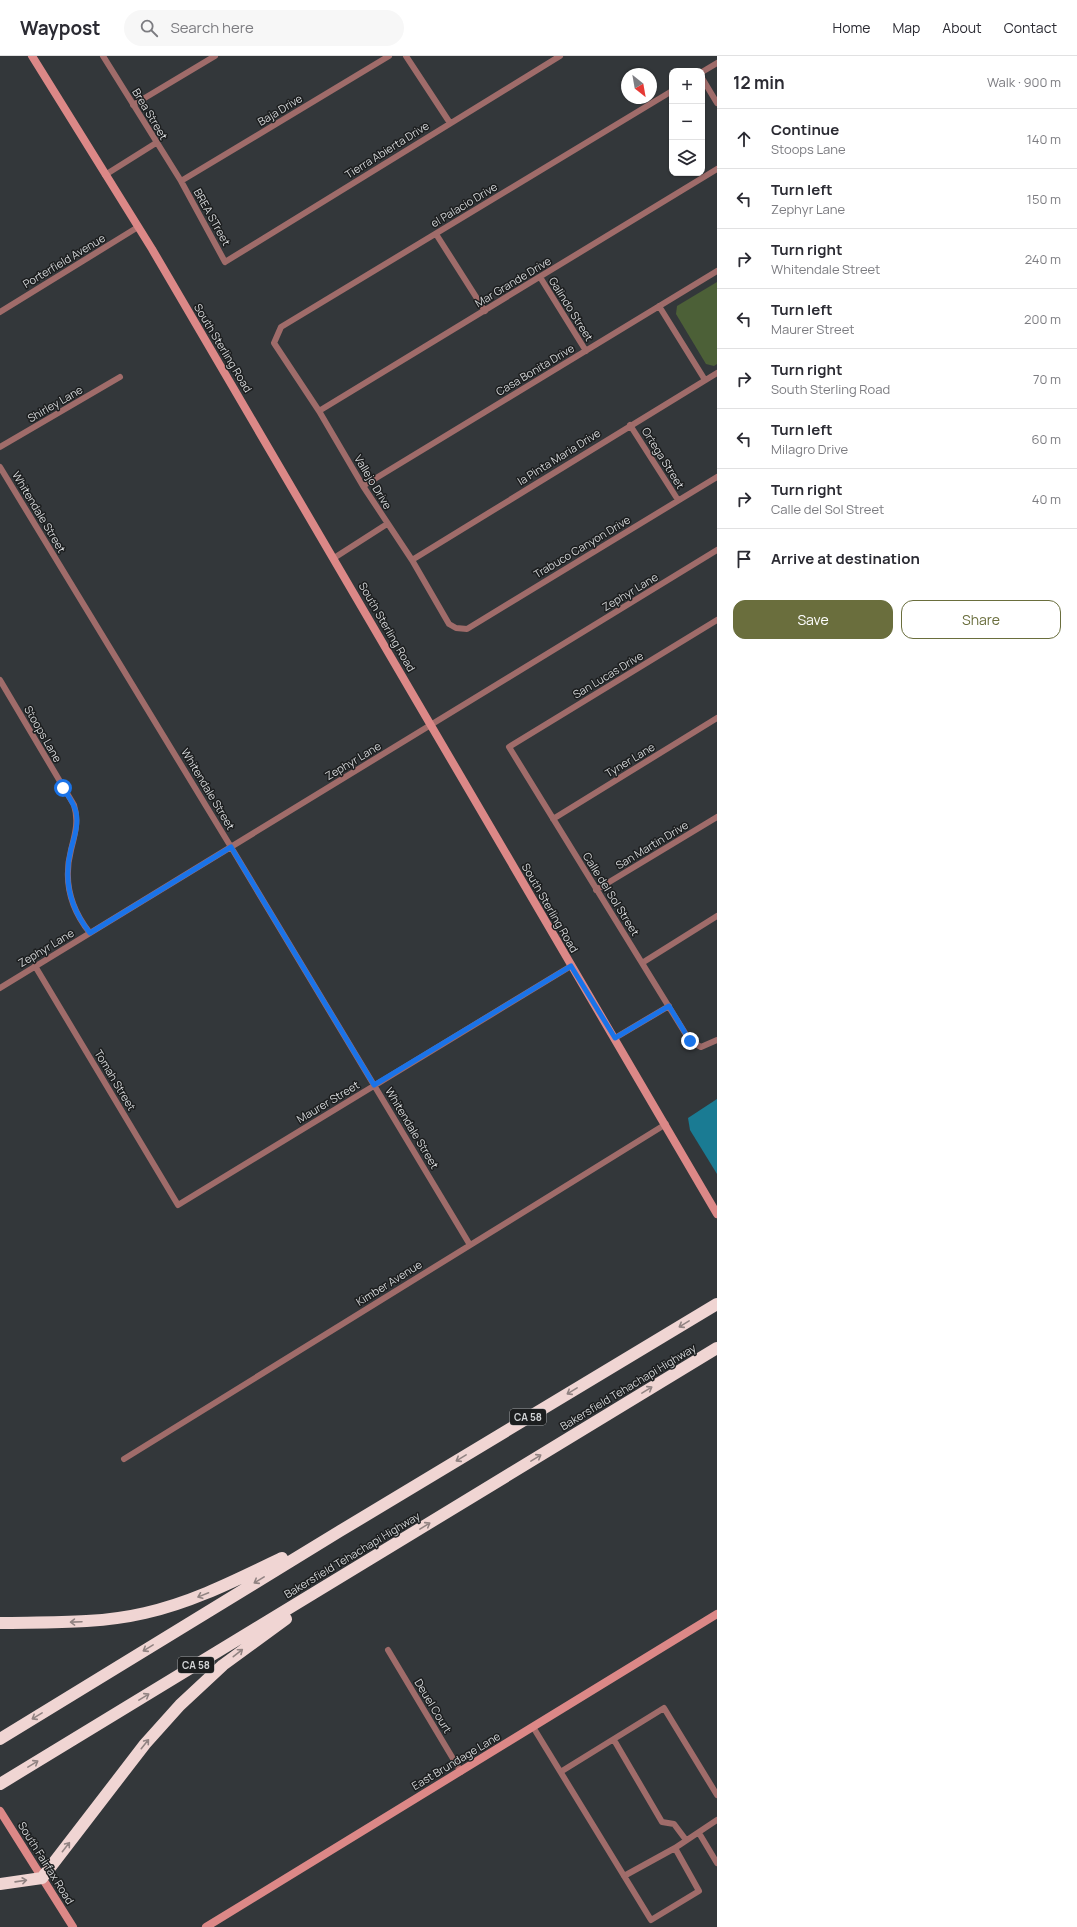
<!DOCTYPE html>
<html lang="en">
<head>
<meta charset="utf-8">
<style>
  body { margin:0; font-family:Manrope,sans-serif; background:#f7f7f7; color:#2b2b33 }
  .controls { position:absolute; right:12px; top:12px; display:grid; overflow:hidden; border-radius:8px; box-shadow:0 1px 3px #0004 }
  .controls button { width:36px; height:36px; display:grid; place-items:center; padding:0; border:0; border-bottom:1px solid #e1e1e2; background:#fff; color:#2b2b33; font:20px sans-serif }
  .compass { position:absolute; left:621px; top:12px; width:36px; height:36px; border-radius:50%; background:#fff; box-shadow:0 1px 3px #0004; rotate:149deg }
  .stop { position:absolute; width:12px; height:12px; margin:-9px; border:3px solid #1a73e8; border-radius:50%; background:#fff }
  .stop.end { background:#1a73e8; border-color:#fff; box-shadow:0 1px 4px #0008 }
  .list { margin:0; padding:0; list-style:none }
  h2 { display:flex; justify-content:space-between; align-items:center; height:52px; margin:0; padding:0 16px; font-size:17px }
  h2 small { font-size:13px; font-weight:400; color:#7c7c81 }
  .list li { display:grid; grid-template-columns:26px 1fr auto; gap:12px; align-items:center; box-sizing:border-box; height:60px; padding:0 16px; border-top:1px solid #e1e1e2 }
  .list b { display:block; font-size:15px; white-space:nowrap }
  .list p { margin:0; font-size:13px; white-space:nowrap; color:#7c7c81 }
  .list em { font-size:13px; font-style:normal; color:#7c7c81 }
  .actions { display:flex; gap:8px; padding:12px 16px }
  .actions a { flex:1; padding:9px 0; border:1px solid #6a6e3d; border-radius:12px; text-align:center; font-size:14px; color:#6a6e3d }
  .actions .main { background:#6a6e3d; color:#fff }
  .icon { flex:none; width:22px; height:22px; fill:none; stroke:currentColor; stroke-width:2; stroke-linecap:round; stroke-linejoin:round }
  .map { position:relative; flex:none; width:717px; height:1871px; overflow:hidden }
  header { display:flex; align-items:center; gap:24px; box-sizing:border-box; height:56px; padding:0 20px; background:#fff; border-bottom:1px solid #e1e1e2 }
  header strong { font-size:19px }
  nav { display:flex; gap:22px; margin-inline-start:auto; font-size:14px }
  .search { width:280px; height:36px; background:#f7f7f7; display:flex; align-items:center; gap:10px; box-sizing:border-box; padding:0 14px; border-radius:22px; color:#7c7c81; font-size:15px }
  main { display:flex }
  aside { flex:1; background:#fff }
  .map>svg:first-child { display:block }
</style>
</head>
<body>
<header>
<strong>Waypost</strong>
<div class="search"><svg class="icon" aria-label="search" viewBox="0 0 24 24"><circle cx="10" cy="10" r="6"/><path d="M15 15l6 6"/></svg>Search here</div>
<nav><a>Home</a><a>Map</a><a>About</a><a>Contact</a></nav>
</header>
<main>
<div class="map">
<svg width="717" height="1871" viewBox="0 0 717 1871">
  <rect width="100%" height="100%" fill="#33373a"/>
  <!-- green -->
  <path fill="#4c6037" d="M717,226v82l-3,2 -8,-2 -30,-50 1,-8z"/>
  <!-- water -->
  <path fill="#1a7b93" d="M717,1043v75l-27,-44 -2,-12z"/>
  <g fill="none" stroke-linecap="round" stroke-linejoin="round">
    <!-- street -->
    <path stroke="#a06c6a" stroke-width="6" d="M103,0l78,125 44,81 335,-206
      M406,0l44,67
      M702,16l15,-9
      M702,22l15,25
      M672,35l-391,236 -7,16 45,68 44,75 49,74 37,64 7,4 11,1 250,-152
      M133,49l82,-49
      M105,119l51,-32
      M181,125l208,-125
      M436,178l49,77
      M540,221l46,74
      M659,250l46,74
      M0,256l138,-85
      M319,355l398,-242
      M630,369l48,75
      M0,391l120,-70
      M0,411l231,380 239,398
      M363,430l354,-215
      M334,502l53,-34
      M412,504l305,-187
      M717,564l-208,127 181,294 11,6 16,-7
      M0,624l74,125c5,16 1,29 -3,45 -8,31 -1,58 19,83
      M553,763l164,-101
      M596,834l121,-73
      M642,907l75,-47
      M35,910l143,239 393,-239
      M0,932l717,-438
      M615,982l54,-32
      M124,1403l542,-335
      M388,1594l73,122
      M533,1671l118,193 48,-29 -24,-43
      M614,1684l48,82 12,2 12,16
      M562,1715l102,-63 53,87
      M699,1777l18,30
      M624,1820l51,-28 42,-28"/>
    <!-- secondary -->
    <path stroke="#dc8887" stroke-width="8" d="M32,0l120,193 565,965
      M0,1755l73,116
      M206,1871l511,-313"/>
    <!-- highway -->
    <path stroke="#f0d5d3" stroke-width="12" d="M0,1567c48,-1 98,1 145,-10 49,-11 93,-34 137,-55
      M0,1683l340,-208 377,-227
      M0,1728l717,-436
      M0,1828l42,-6 103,-134 35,-39 43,-40 63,-46"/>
  </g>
  <!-- one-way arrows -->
  <defs><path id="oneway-shaft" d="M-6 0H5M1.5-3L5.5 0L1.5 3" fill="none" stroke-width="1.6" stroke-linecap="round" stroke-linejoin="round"/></defs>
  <g stroke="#918382">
    <use href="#oneway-shaft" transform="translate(684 1268) rotate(149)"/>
    <use href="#oneway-shaft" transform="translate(647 1334) rotate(-31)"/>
    <use href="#oneway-shaft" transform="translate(572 1335) rotate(149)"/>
    <use href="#oneway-shaft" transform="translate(461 1402) rotate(149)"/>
    <use href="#oneway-shaft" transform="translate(536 1402) rotate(-31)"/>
    <use href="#oneway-shaft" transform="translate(425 1470) rotate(-31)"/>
    <use href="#oneway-shaft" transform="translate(259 1524) rotate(149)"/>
    <use href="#oneway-shaft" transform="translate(203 1539) rotate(158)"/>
    <use href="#oneway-shaft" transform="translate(76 1566) rotate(178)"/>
    <use href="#oneway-shaft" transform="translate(148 1592) rotate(149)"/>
    <use href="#oneway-shaft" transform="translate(238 1597) rotate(-38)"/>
    <use href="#oneway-shaft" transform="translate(144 1641) rotate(-31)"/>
    <use href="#oneway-shaft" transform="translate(37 1660) rotate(149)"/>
    <use href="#oneway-shaft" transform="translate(145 1688) rotate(-51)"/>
    <use href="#oneway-shaft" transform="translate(33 1708) rotate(-31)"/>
    <use href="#oneway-shaft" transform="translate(66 1791) rotate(-52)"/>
    <use href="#oneway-shaft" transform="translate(21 1825) rotate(-8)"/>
  </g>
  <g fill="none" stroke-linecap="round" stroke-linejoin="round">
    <!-- route -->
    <path stroke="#1a73e8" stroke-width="5" d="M63,732c5,8 11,15 13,24 3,12 -2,26 -5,37 -8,31 -1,59 19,84l141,-86 143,238 197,-119 44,72 54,-32 21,35"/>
  </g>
  <g text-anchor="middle" stroke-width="3" stroke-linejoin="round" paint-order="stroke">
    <!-- shield labels -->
    <g fill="#1c1e1f" stroke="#9c9ea0" stroke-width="1">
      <rect x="510" y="1353" width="36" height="16" rx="3"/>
      <rect x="178" y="1601" width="36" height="16" rx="3"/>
    </g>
    <g font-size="10" font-weight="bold" fill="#d3d5d7">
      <text x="528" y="1365">CA 58</text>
      <text x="196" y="1613">CA 58</text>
    </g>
    <!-- street labels -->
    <g font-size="11" fill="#d3d5d7" stroke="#1c1e1f">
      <text transform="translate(280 54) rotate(-31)" y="4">Baja Drive</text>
      <text transform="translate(150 58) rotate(59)" y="4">Brea Street</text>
      <text transform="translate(387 94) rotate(-32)" y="4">Tierra Abierta Drive</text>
      <text transform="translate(464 149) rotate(-31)" y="4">el Palacio Drive</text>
      <text transform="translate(212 161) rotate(61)" y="4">BREA STreet</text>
      <text transform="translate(64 205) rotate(-31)" y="4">Porterfield Avenue</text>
      <text transform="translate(513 226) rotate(-31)" y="4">Mar Grande Drive</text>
      <text transform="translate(571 253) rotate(58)" y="4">Galindo Street</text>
      <text transform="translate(223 292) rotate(59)" y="4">South Sterling Road</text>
      <text transform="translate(535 314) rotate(-31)" y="4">Casa Bonita Drive</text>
      <text transform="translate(55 348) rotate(-30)" y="4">Shirley Lane</text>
      <text transform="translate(559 401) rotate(-32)" y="4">la Pinta Maria Drive</text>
      <text transform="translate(663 402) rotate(58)" y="4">Ortega Street</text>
      <text transform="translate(373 426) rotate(59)" y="4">Vallejo Drive</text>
      <text transform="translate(39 456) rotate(59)" y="4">Whitendale Street</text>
      <text transform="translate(582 491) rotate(-31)" y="4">Trabuco Canyon Drive</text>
      <text transform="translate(630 536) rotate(-31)" y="4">Zephyr Lane</text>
      <text transform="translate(387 571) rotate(60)" y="4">South Sterling Road</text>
      <text transform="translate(608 619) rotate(-31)" y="4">San Lucas Drive</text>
      <text transform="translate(43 678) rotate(60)" y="4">Stoops Lane</text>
      <text transform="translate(630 704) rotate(-31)" y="4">Tyner Lane</text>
      <text transform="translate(353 705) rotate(-31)" y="4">Zephyr Lane</text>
      <text transform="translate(208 733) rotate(59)" y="4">Whitendale Street</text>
      <text transform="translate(652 789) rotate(-31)" y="4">San Martin Drive</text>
      <text transform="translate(611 838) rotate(58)" y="4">Calle del Sol Street</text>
      <text transform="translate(550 852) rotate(60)" y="4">South Sterling Road</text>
      <text transform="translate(46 892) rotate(-31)" y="4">Zephyr Lane</text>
      <text transform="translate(115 1024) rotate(59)" y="4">Tomah Street</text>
      <text transform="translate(328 1046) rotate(-31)" y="4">Maurer Street</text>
      <text transform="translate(412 1072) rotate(59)" y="4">Whitendale Street</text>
      <text transform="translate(389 1227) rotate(-32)" y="4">Kimber Avenue</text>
      <text transform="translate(628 1331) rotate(-31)" y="4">Bakersfield Tehachapi Highway</text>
      <text transform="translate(352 1499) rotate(-31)" y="4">Bakersfield Tehachapi Highway</text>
      <text transform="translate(433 1650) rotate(59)" y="4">Deuel Court</text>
      <text transform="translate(456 1705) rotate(-31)" y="4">East Brundage Lane</text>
      <text transform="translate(46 1807) rotate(58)" y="4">South Fairfax Road</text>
    </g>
  </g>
</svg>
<div class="controls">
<button>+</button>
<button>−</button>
<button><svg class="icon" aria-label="layers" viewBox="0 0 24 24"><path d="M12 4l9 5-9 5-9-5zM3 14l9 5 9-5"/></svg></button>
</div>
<svg class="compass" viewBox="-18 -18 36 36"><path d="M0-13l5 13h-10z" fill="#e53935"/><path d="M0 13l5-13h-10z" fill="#7c7c81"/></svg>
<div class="stop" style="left:63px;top:732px"></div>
<div class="stop end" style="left:690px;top:985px"></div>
</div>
<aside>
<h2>12 min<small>Walk · 900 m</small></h2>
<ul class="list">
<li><svg class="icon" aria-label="ahead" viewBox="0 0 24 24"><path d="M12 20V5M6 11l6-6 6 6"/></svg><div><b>Continue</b><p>Stoops Lane</p></div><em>140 m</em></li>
<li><svg class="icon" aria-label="left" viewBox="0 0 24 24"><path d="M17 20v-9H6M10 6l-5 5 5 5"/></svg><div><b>Turn left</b><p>Zephyr Lane</p></div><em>150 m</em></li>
<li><svg class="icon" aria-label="right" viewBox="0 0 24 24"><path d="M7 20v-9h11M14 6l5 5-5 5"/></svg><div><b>Turn right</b><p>Whitendale Street</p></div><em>240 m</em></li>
<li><svg class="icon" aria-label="left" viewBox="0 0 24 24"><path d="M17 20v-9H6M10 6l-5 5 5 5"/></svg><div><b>Turn left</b><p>Maurer Street</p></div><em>200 m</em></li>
<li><svg class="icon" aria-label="right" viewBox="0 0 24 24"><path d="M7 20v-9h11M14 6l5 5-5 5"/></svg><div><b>Turn right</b><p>South Sterling Road</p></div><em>70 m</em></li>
<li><svg class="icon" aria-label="left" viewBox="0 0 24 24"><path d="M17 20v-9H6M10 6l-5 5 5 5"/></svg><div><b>Turn left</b><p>Milagro Drive</p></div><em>60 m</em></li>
<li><svg class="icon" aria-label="right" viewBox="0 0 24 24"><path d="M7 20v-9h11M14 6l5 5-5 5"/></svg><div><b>Turn right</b><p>Calle del Sol Street</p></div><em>40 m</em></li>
<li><svg class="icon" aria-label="arrive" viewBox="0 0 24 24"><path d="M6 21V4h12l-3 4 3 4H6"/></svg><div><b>Arrive at destination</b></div></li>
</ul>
<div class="actions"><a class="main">Save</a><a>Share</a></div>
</aside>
</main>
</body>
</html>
